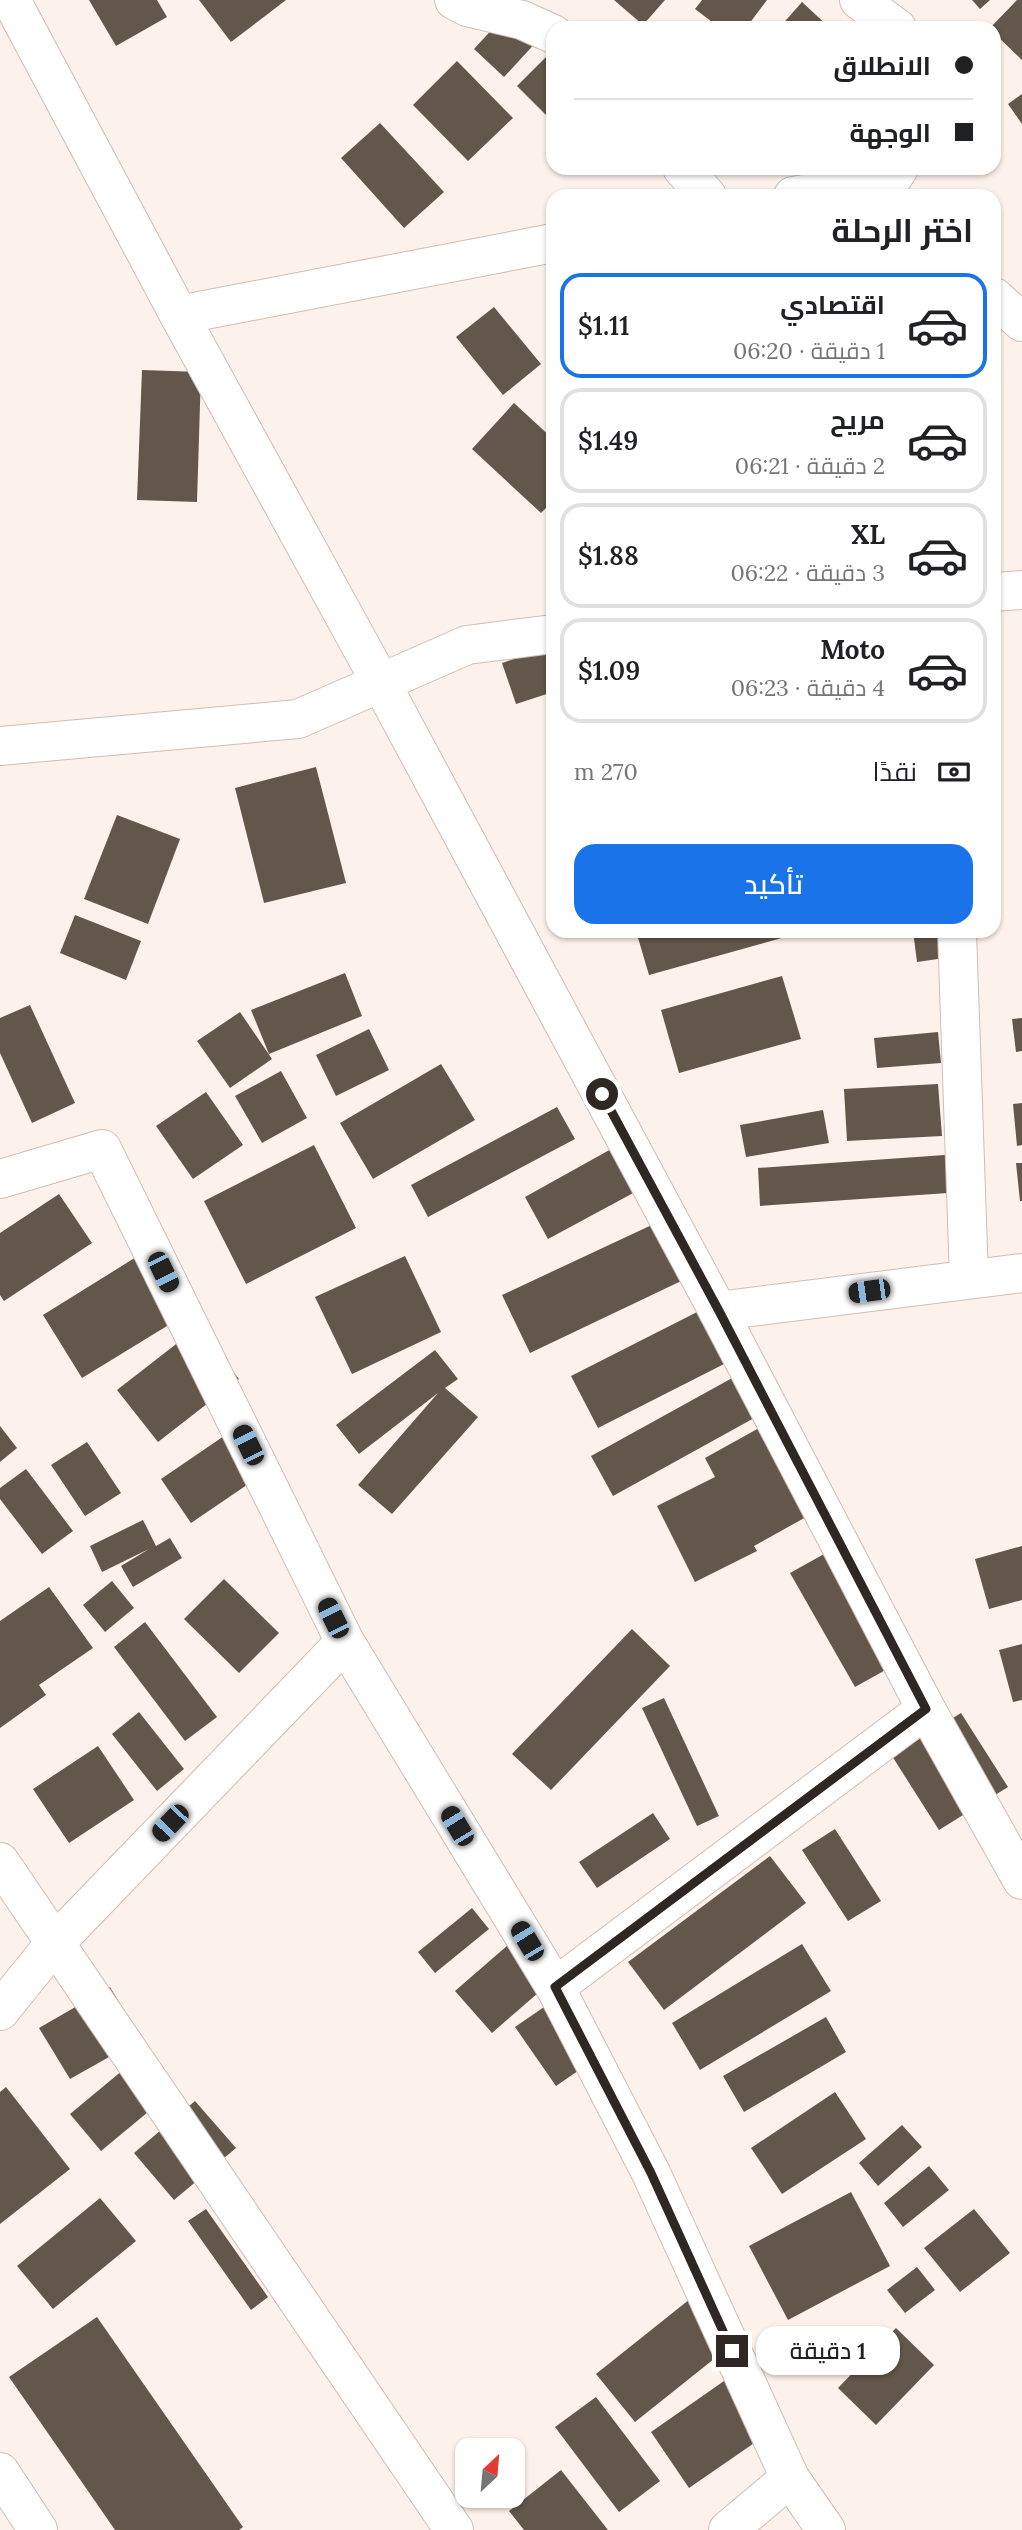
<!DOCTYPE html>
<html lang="ar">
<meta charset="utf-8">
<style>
body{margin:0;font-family:Lora,Cairo,serif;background:#f6f6f6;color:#202124;direction:rtl;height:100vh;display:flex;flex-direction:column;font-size:26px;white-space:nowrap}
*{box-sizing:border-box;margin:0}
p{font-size:23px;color:#757577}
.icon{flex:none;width:38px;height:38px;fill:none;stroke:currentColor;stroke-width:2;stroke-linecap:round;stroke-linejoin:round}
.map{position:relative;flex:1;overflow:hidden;direction:ltr}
.drawer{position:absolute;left:546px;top:189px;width:455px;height:749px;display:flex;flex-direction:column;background:#fff;border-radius:21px;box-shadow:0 2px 5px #0004;direction:rtl}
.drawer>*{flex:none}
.guide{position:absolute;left:546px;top:21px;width:455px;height:154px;border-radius:21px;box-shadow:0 2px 5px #0004;direction:rtl;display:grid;align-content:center;height:154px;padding:0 28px;background:#fff}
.needle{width:46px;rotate:26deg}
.fabs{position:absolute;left:455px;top:2438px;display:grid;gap:14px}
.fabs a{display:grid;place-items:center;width:70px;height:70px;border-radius:14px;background:#fff;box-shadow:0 2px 5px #0004;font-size:35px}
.end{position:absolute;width:32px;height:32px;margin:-16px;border:9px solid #2e2723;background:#fff;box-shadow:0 0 0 4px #fff}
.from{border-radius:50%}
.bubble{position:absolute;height:49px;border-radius:21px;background:#fff;box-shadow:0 2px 5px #0004;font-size:23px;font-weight:600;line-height:49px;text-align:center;direction:rtl}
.car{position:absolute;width:21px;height:42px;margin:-21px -10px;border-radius:9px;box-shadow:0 0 5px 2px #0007;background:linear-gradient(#222 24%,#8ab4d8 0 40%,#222 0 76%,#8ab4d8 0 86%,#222 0)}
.guide b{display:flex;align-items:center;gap:24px;height:66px;font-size:26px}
.guide b+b{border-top:2px solid #e0e0e0}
.guide i{width:18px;height:18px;background:#202124}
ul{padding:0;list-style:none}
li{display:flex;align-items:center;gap:21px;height:105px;margin:0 14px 10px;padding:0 14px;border:4px solid #e0e0e0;border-radius:21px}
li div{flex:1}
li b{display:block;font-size:26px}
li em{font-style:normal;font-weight:600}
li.on{border-color:#1a73e8}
li>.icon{width:63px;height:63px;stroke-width:1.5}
h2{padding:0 28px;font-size:32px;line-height:84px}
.pay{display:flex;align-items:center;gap:18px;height:77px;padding:0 28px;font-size:26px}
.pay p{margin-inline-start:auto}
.action{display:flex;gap:14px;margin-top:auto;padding:14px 28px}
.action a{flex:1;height:80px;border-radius:21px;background:#1a73e8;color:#fff;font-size:28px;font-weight:600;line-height:80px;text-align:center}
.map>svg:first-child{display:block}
.building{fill:#63564a}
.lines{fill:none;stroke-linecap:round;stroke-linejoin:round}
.minor-casing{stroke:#cfbdb3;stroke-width:40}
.minor{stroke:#fff;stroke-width:38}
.route{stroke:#2e2723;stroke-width:9}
</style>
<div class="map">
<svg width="1022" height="2530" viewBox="0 0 1022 2530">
<rect width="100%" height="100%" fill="#fdf2eb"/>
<g class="building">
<path d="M89 0H157L167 17 116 46Z"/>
<path d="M199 0H286L231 42Z"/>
<path d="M614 0H665L643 25Z"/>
<path d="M702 0H767L746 28H720L695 9Z"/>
<path d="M972 0H990L980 9Z"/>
<path d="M1017 0H1022V60L994 33V28H990Z"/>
<path d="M802 2 830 28H779Z"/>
<path d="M509 11 539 39 504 77 474 49Z"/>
<path d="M551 52 553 114 549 118 517 86Z"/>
<path d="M457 61 513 118 468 161 413 105Z"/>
<path d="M1022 94V124L1008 104Z"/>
<path d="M380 123 444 192 404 228 341 158Z"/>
<path d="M494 307 541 364 503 395 456 337Z"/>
<path d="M142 370 201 372 197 502 137 500Z"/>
<path d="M514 403 553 439V501L541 513 472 449Z"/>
<path d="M553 645V692L516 704 502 663Z"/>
<path d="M316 767 346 883 264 903 235 788Z"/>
<path d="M117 815 180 839 148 924 84 899Z"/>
<path d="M75 915 141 941 126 980 60 953Z"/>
<path d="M636 931H803V932L649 975Z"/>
<path d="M913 931H969L972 954 917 962Z"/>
<path d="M345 973 362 1016 269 1054 251 1010Z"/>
<path d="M782 976 801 1039 679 1073 661 1010Z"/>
<path d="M30 1005 75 1103 32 1123 0 1053V1018Z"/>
<path d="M240 1012 272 1059 230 1088 197 1041Z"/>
<path d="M1022 1018V1051L1016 1052 1012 1019Z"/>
<path d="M369 1029 389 1070 336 1096 316 1055Z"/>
<path d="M938 1032 941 1063 877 1068 874 1038Z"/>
<path d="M441 1064 475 1120 373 1179 340 1123Z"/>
<path d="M281 1071 307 1118 262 1143 235 1096Z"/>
<path d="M938 1084 942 1136 847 1141 844 1089Z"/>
<path d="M206 1092 243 1145 193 1179 156 1126Z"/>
<path d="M1022 1103V1145L1017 1146 1013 1104Z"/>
<path d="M557 1107 575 1139 428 1217 411 1185Z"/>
<path d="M823 1110 829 1143 746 1157 740 1125Z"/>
<path d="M314 1145 356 1228 246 1284 204 1201Z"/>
<path d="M613 1148 637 1191 548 1239 525 1197Z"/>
<path d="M945 1155 948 1193 760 1206 758 1168Z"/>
<path d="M1016 1163H1022V1201H1020Z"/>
<path d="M59 1194 92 1243 4 1301 0 1295V1233Z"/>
<path d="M671 1216 698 1273 530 1353 502 1295Z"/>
<path d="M141 1254 180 1318 82 1378 43 1315Z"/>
<path d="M405 1256 441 1332 352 1374 315 1297Z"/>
<path d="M703 1309 730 1361 598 1428 571 1376Z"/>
<path d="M198 1327 239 1379 158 1442 117 1390Z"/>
<path d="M435 1350 458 1379 445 1388 478 1417 392 1514 358 1485 438 1393 359 1454 336 1425Z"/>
<path d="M734 1377 756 1417 613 1496 591 1456Z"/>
<path d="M775 1419 824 1507 754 1546 757 1551 695 1582 657 1506 715 1477 705 1458Z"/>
<path d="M246 1421 276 1465 191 1523 161 1479Z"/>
<path d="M0 1426 17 1448 0 1462Z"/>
<path d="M87 1442 121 1493 85 1516 51 1465Z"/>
<path d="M26 1469 73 1531 42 1554 0 1499V1488Z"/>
<path d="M143 1520 156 1546 170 1538 182 1558 133 1587 121 1566 149 1549 102 1572 90 1546Z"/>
<path d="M842 1544 907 1658 855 1687 790 1573Z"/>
<path d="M1022 1546V1600L989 1609 975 1559Z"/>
<path d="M224 1579 279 1633 239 1673 184 1619Z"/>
<path d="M112 1581 134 1608 105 1632 83 1605Z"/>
<path d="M49 1587 93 1648 39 1685 46 1695 0 1728V1621Z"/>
<path d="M145 1622 217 1717 185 1741 114 1647Z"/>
<path d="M632 1629 670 1666 551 1790 512 1754Z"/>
<path d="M1022 1644V1700L1013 1702 999 1650Z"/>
<path d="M664 1698 719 1816 697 1826 642 1708Z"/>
<path d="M139 1712 184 1769 157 1791 112 1734Z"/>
<path d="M961 1713 1008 1787 939 1830 892 1756Z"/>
<path d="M98 1746 134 1800 69 1843 33 1789Z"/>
<path d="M653 1813 670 1839 597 1888 579 1862Z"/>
<path d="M835 1829 881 1901 848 1921 802 1850Z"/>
<path d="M770 1856 806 1903 664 2010 628 1962Z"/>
<path d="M472 1908 489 1929 435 1973 418 1952Z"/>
<path d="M516 1938 553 1980 492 2033 455 1991Z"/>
<path d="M802 1944 831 1991 700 2070 672 2023Z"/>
<path d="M110 1987 141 2039 70 2079 39 2028Z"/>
<path d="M563 1994 604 2053 556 2086 515 2027Z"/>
<path d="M826 2017 846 2052 744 2112 723 2076Z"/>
<path d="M123 2070 154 2107 101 2151 70 2114Z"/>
<path d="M6 2087 70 2169 0 2224V2092Z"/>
<path d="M835 2092 866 2139 782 2194 751 2148Z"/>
<path d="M195 2101 236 2148 174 2200 134 2153Z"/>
<path d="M902 2125 922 2147 878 2186 859 2163Z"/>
<path d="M929 2166 949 2190 903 2227 884 2203Z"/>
<path d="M851 2192 890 2266 788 2320 749 2246Z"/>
<path d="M100 2198 136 2241 53 2309 17 2266Z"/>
<path d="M206 2209 268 2297 251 2310 188 2221Z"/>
<path d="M974 2209 1010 2253 960 2292 924 2248Z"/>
<path d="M917 2267 935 2290 905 2313 887 2290Z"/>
<path d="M695 2295 734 2343 635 2422 596 2374Z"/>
<path d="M97 2317 243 2527 239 2530H115L9 2377Z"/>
<path d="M896 2328 934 2365 876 2425 838 2388Z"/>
<path d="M734 2374 773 2430 689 2488 651 2432Z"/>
<path d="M596 2397 660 2481 619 2512 555 2427Z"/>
<path d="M561 2470 608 2530H524L509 2511Z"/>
</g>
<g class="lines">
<g class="minor-casing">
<g id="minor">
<path d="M11 0 179 315 381 683 718 1311 926 1709 1022 1880"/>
<path d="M454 0 467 7 522 20 553 34"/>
<path d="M859 0 897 28"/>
<path d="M682 168 707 196"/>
<path d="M793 196C821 191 847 184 875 196"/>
<path d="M881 196 899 168"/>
<path d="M994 297 1022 322"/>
<path d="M179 315 553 243"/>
<path d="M994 592 1022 590"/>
<path d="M0 746 298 719 467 645 553 634"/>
<path d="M957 931 969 1278"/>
<path d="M0 1179 102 1149 345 1642 555 1987 651 2173 790 2478 826 2530"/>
<path d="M718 1311 1022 1273"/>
<path d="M0 1862 454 2530"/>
<path d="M555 1987 926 1709"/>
<path d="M0 2011 54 1944 345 1642"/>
<path d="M0 2472 38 2530"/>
<path d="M728 2530 790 2478"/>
</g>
</g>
<use href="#minor" class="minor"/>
</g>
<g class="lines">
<path class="route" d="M602 1094 719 1311 926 1709 555 1987 651 2173 732 2351"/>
</g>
</svg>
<div class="fabs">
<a><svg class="needle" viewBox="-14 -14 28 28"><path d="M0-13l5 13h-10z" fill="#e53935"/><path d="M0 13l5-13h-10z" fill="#757577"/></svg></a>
</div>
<i class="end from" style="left:602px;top:1094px"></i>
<i class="end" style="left:732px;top:2351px"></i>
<div class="bubble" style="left:756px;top:2326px;width:144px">1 دقيقة</div>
<i class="car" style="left:163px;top:1272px;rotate:154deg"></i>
<i class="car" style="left:869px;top:1291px;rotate:262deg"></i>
<i class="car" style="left:248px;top:1445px;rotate:334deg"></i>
<i class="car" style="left:333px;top:1618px;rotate:334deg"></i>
<i class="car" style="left:170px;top:1823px;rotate:224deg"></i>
<i class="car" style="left:457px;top:1826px;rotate:329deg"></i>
<i class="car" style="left:527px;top:1941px;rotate:329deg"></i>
<div class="guide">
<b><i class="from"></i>الانطلاق</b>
<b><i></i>الوجهة</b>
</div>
<section class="drawer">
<h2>اختر الرحلة</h2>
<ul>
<li class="on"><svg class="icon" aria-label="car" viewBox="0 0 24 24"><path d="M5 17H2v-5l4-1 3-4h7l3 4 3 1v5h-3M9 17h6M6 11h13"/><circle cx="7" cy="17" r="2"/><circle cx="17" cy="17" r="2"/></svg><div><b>اقتصادي</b><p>1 دقيقة · 06:20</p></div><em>$1.11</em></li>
<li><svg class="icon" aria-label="car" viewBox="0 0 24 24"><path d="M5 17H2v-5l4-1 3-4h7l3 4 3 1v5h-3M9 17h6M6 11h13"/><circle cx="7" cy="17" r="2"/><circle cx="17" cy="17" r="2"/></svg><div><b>مريح</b><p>2 دقيقة · 06:21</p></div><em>$1.49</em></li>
<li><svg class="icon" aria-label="car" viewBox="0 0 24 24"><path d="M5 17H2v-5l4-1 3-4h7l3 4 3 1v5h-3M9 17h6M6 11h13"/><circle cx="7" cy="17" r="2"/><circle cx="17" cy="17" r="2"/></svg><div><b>XL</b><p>3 دقيقة · 06:22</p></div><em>$1.88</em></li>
<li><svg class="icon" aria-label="car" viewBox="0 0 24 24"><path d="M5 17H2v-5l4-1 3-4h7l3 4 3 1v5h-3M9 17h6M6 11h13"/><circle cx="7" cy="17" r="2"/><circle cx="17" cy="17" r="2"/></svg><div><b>Moto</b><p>4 دقيقة · 06:23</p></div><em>$1.09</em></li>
</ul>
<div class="pay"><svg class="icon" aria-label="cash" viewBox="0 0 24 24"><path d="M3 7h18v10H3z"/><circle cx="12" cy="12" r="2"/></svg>نقدًا<p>270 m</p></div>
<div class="action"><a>تأكيد</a></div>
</section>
</div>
